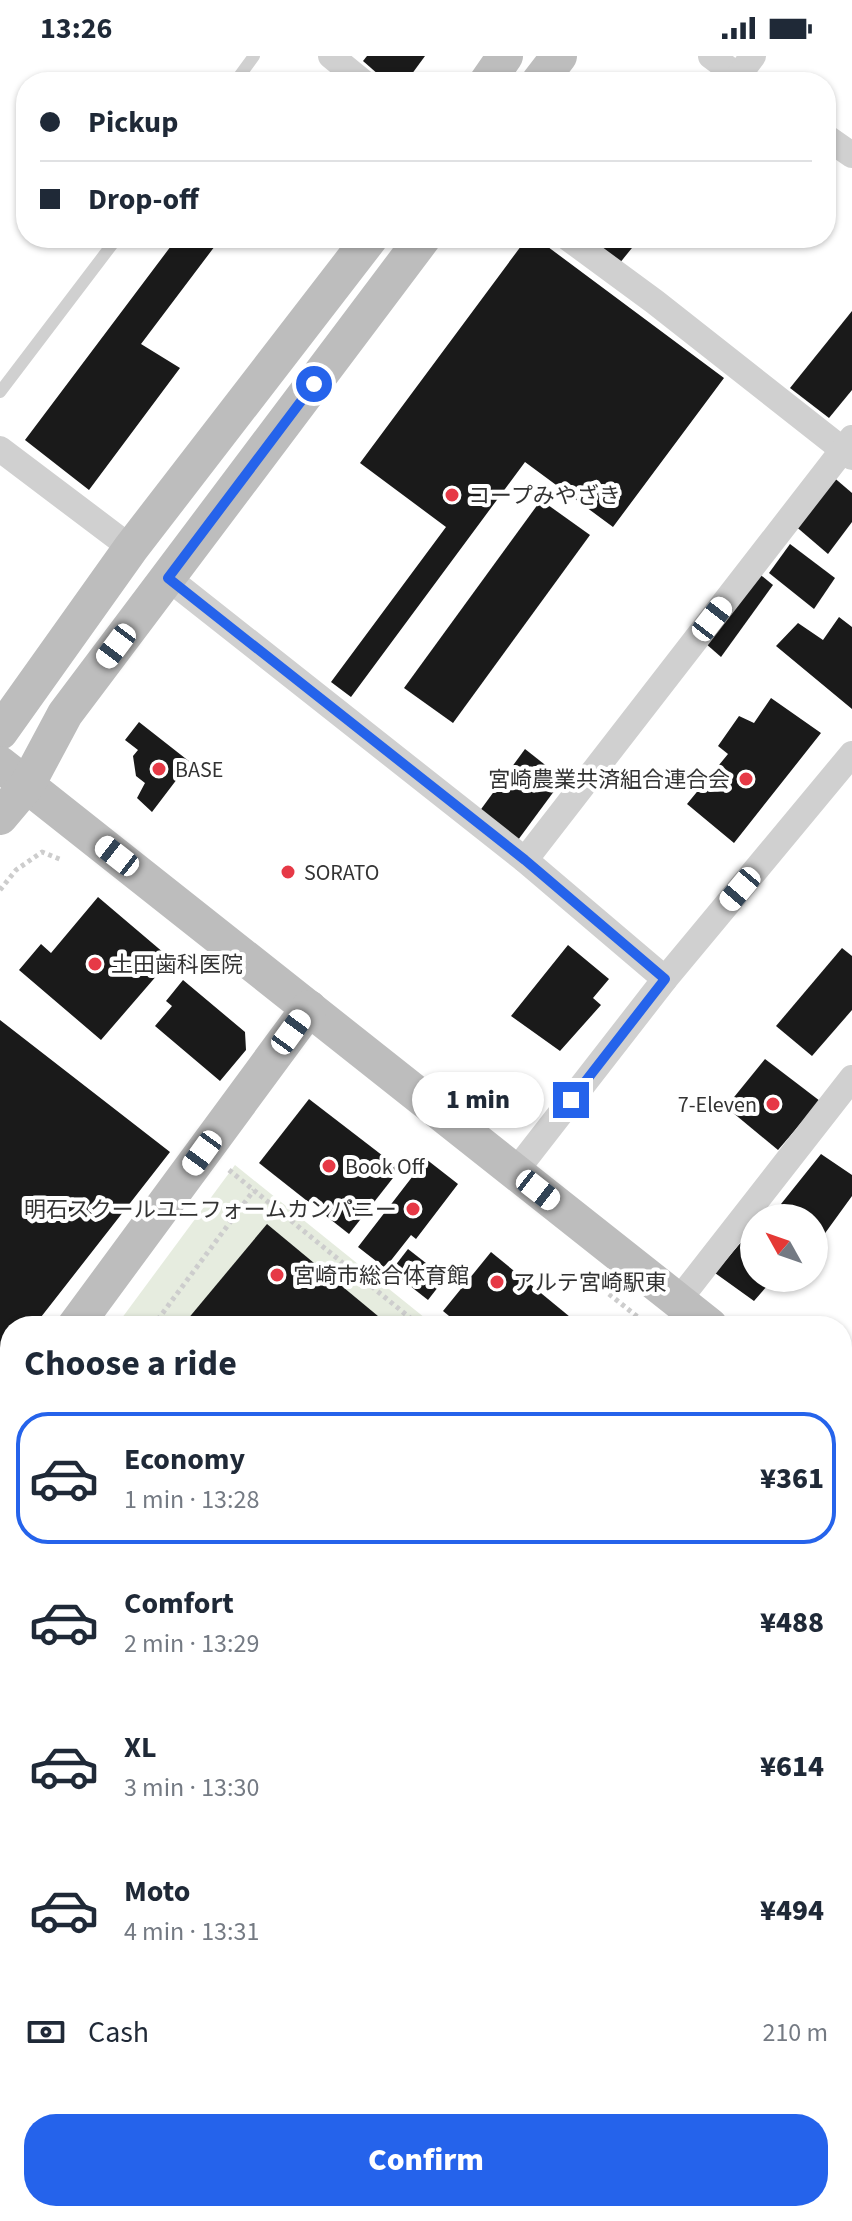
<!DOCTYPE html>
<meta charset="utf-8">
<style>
body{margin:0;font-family:"Source Sans 3","Noto Sans JP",sans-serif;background:#f2f2f3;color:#1f2937;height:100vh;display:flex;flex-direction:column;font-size:30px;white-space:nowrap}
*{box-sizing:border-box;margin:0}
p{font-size:26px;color:#747a83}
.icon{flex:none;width:44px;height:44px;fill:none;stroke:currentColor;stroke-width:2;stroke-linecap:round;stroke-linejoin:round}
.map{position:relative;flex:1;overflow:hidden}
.sheet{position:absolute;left:0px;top:1260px;width:852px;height:906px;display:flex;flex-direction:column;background:#fff;border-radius:32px 32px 0 0;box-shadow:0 2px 6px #0004}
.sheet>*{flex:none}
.top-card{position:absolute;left:16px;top:16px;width:820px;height:176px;border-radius:32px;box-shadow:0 2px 6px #0004;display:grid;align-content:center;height:176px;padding:0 24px;background:#fff}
.needle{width:52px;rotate:310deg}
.tools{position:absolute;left:740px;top:1148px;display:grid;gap:16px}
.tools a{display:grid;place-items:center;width:88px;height:88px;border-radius:50%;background:#fff;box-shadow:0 2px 6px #0004;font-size:40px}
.end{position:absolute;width:36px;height:36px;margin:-18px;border:10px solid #2563eb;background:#fff;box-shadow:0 0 0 4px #fff}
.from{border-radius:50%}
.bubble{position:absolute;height:56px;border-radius:28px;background:#fff;box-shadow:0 2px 6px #0004;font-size:26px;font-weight:800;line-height:56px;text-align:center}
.car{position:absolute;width:24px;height:48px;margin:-24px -12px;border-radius:10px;box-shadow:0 0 6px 2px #0007;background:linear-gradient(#fff 24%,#345 0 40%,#fff 0 76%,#345 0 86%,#fff 0)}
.top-card b{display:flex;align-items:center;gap:28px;height:76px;font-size:30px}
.top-card b+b{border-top:2px solid #e0e1e3}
.top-card i{width:20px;height:20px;background:#1f2937}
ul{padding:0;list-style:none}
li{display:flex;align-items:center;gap:24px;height:132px;margin:0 16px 12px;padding:0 8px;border:4px solid transparent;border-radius:32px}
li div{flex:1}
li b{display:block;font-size:30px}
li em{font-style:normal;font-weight:800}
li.selected{border-color:#2563eb}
li>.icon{width:72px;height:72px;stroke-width:1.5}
h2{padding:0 24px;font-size:36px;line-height:96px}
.pay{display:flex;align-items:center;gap:20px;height:88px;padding:0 24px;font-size:30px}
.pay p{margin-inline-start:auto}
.primary-button{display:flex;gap:16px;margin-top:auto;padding:16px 24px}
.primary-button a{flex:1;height:92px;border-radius:32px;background:#2563eb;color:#fff;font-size:32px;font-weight:800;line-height:92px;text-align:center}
.status{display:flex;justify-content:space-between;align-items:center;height:56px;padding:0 40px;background:#fff;direction:ltr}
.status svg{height:22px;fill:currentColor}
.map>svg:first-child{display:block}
.green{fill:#e6ecdf}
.water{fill:#cfe2ee}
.building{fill:#1a1a1a}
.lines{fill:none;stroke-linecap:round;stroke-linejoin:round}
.path{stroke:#cdcdcd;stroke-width:5;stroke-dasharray:4 4;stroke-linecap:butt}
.lane{stroke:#d0d0d0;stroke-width:12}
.street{stroke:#d0d0d0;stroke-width:26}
.secondary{stroke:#bdbdbd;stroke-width:36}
.route{stroke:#2563eb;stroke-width:10}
.poi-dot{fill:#e63946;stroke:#fff;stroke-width:3}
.labels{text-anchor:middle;stroke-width:8;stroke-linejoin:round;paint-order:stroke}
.poi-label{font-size:22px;fill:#333;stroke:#fff;text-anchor:start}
</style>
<div class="status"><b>13:26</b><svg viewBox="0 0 49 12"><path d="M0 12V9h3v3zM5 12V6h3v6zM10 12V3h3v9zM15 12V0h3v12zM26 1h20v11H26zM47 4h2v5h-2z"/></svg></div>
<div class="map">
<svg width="852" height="2165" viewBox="0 0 852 2165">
<rect width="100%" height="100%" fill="#fff"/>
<g class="green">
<path d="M235 1109 435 1270H116Z"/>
<path d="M10 1414V1528L0 1519V1428Z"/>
<path d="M842 1439 852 1447V2165H0V1874L10 1882V2156H842Z"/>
</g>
<path class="water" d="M74 2156H203L197 2165H73Z"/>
<g class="building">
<path d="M367 0H425L406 26H387L363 5Z"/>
<path d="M177 182H221L141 288 180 312 89 434 25 384Z"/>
<path d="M527 182H536L724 322 613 471 525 406 351 641 331 626 446 471 360 407Z"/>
<path d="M581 182H640L619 208Z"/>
<path d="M852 255V334L829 362 790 332Z"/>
<path d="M831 419 852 437V466L828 498 793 468Z"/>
<path d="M541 444 590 479 453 667 404 632Z"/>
<path d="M790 488 835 522 814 553 769 517Z"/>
<path d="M757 516 773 529 721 601 705 587Z"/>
<path d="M839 561 852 571V653L776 590 798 567 823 584Z"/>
<path d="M771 642 821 677 734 787 687 748 728 698 718 690 739 660 754 667Z"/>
<path d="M139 666 190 706 152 756 137 742 145 727 136 720 133 700 138 694 125 684Z"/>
<path d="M525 693 563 723 518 784 479 756Z"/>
<path d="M98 841 171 903 101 984 19 914 41 888 51 897Z"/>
<path d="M568 889 609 923 593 942 601 949 560 995 511 960Z"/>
<path d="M842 892 852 900V954L812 1000 776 970Z"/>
<path d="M183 924 245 976 246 994 220 1025 155 970 172 950 166 945Z"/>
<path d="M0 964 170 1096 34 1270H10V1300L0 1313Z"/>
<path d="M765 1003 820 1045 778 1094 726 1051Z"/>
<path d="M309 1043 400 1113 349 1178 259 1107Z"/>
<path d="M821 1098 852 1119V1140L823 1180 814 1173V1162H799L781 1148Z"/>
<path d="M426 1103 458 1128 416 1183 411 1179 385 1212 358 1191Z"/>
<path d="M267 1168 390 1270H182Z"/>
<path d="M754 1171V1222H774L754 1245 715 1217Z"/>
<path d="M408 1193 445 1222 428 1244 391 1215Z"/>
<path d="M491 1196 581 1270H461L443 1255Z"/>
<path d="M10 1544V1803L0 1795V1554Z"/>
<path d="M0 1892 10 1900V2028L4 2035 10 2040V2058L0 2070Z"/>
</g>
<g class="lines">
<g class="path">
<path d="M0 834 16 814 42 796 62 804"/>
<path d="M229 1114 420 1270"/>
<path d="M609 1238 649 1270"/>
<path d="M153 1270 254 1134"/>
<path d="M842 1426 852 1434"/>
<path d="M842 1698 852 1686"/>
<path d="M842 1728 852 1736"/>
<path d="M842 1750 852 1738"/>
<path d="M842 1796 852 1804"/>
<path d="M842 1848 852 1856"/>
<path d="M842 1868 852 1855"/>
<path d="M842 1897 852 1905"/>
<path d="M842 1981 852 1972"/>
<path d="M842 2031 852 2039"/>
<path d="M688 2156 699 2165"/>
<path d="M21 2165 33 2156"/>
<path d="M229 2165 236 2156"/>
<path d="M298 2165 305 2156"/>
</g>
<g class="lane">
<path d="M235 26 254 0"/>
<path d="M0 336 117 182"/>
<path d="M842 1403 852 1390"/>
<path d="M4 1406 10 1411"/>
<path d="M0 1484 10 1493"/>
<path d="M842 1501 852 1510"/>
<path d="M842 1606 852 1615"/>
</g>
<g class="street">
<path d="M331 0 363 26"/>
<path d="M711 0 746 26"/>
<path d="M738 20 753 0"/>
<path d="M826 81 852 99"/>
<path d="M568 182 655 246 852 401"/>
<path d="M0 393 131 492"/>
<path d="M168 522 525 804 665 923"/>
<path d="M525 804 852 382"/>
<path d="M515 1116 665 923 852 698"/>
<path d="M678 1245 852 1022"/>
</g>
<g class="secondary">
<path d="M487 26 505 0"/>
<path d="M539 26 559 0"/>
<path d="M0 676 131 492 370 182"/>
<path d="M0 708 710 1270"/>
<path d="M0 761 27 729 65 658 423 182"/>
<path d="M75 1270 309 952"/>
<path d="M0 1372 10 1358"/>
<path d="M842 1375 852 1383"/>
</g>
</g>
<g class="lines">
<path class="route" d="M314 328 168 522 525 804 665 923 571 1044"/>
</g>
<g class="poi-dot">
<circle cx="452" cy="439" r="8"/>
<circle cx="159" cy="713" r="8"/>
<circle cx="746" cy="723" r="8"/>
<circle cx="288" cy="816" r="8"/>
<circle cx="95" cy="908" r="8"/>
<circle cx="773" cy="1048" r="8"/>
<circle cx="329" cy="1110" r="8"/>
<circle cx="413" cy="1153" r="8"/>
<circle cx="277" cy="1219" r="8"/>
<circle cx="497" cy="1226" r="8"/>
</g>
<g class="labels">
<g class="poi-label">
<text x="468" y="447">コープみやざき</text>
<text x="175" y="721">BASE</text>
<text x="730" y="731" text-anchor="end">宮崎農業共済組合連合会</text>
<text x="304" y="824">SORATO</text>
<text x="111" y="916">土田歯科医院</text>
<text x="757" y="1056" text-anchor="end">7-Eleven</text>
<text x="345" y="1118">Book Off</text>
<text x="397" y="1161" text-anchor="end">明石スクールユニフォームカンパニー</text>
<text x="293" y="1227">宮崎市総合体育館</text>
<text x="513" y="1234">アルテ宮崎駅東</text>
</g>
</g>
</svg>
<div class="tools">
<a><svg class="needle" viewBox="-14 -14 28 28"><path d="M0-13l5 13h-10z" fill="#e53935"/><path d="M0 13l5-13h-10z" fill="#747a83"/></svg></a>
</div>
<i class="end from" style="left:314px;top:328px"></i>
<i class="end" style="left:571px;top:1044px"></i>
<div class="bubble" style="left:412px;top:1016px;width:132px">1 min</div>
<i class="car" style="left:712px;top:563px;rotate:38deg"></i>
<i class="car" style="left:116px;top:590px;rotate:217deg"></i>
<i class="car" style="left:117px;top:800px;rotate:308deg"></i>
<i class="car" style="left:740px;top:833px;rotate:220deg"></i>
<i class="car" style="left:291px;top:976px;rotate:36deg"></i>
<i class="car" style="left:202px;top:1097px;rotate:216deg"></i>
<i class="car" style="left:538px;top:1134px;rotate:128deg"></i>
<div class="top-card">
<b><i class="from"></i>Pickup</b>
<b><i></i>Drop-off</b>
</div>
<section class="sheet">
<h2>Choose a ride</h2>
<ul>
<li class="selected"><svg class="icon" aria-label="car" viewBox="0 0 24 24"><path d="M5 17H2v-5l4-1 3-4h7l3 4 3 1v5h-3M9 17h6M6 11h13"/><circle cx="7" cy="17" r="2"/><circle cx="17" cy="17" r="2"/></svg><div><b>Economy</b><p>1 min · 13:28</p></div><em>¥361</em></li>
<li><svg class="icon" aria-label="car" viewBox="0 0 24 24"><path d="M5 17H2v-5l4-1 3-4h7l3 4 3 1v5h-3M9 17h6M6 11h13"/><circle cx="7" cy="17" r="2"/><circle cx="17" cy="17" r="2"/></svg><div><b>Comfort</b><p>2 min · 13:29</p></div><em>¥488</em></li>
<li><svg class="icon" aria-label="car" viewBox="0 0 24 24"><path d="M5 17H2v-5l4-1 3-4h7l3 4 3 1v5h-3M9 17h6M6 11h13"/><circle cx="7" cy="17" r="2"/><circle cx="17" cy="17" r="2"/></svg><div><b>XL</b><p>3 min · 13:30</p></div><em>¥614</em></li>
<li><svg class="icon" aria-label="car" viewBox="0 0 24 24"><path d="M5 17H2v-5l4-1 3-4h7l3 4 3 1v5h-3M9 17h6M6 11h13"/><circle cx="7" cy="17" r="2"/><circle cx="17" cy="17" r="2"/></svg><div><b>Moto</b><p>4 min · 13:31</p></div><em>¥494</em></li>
</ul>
<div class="pay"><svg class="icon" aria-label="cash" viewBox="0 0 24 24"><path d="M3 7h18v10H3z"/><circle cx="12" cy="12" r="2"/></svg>Cash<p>210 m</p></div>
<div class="primary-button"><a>Confirm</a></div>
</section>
</div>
